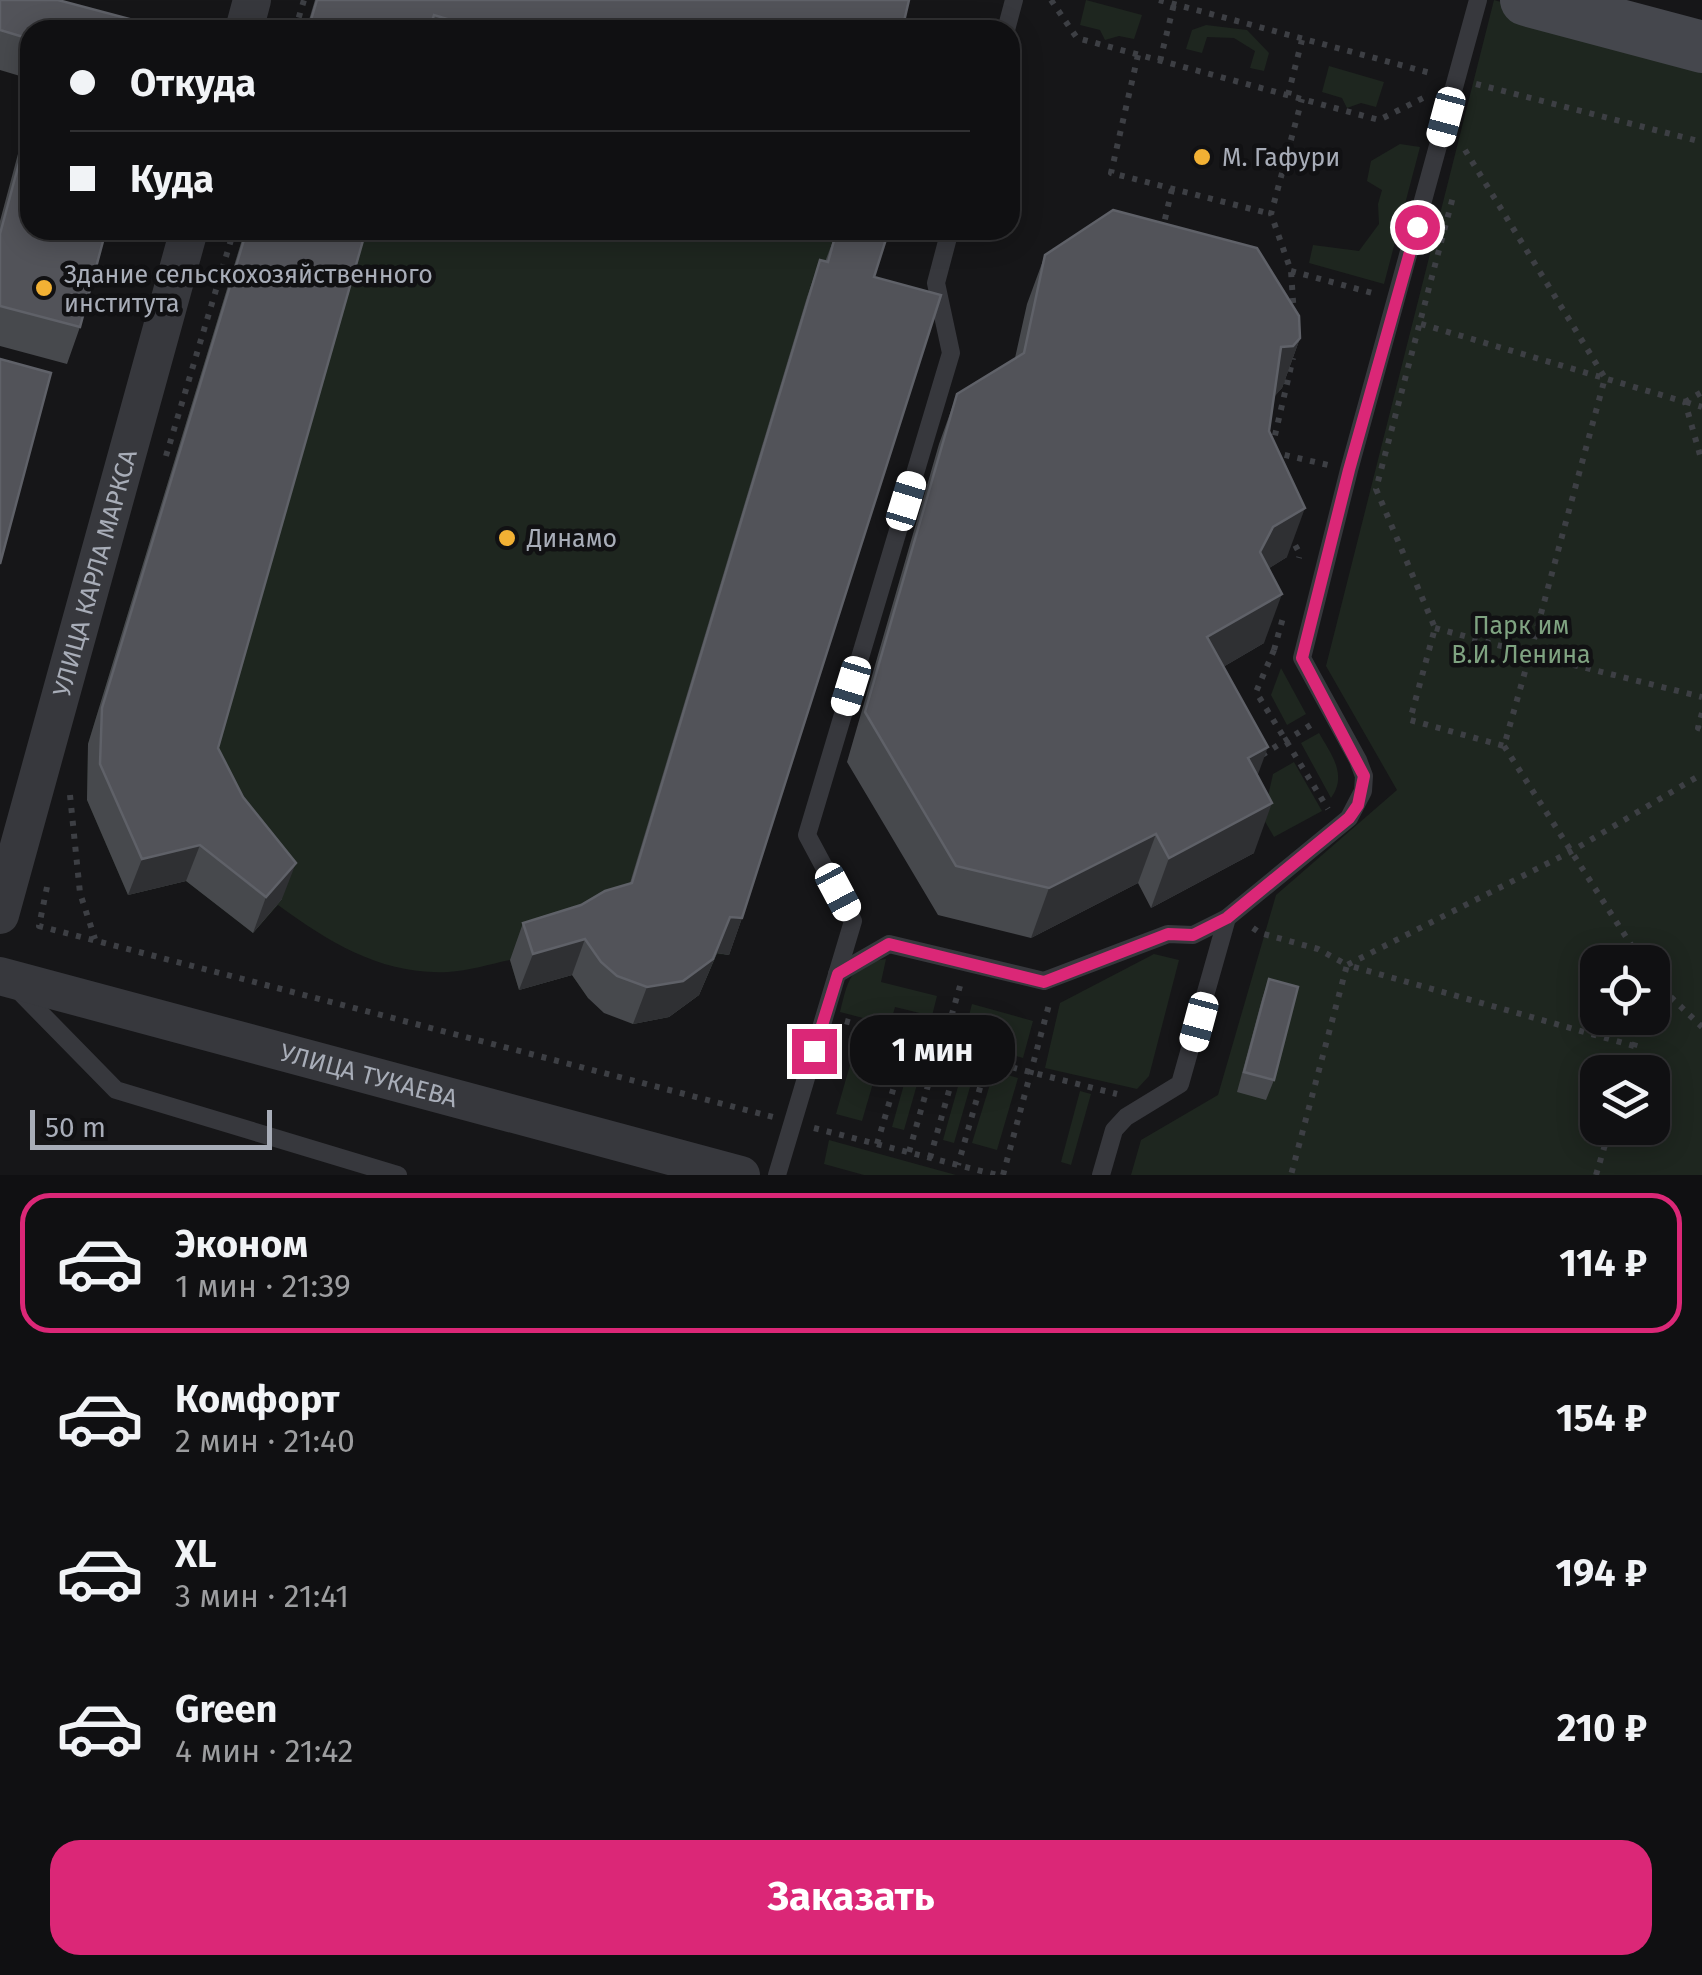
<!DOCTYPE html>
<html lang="ru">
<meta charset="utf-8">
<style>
body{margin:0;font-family:"Fira Sans",sans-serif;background:#1e1e20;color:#f1f3f6;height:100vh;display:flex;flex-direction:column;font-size:38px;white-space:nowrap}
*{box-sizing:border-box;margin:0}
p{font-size:32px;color:#9c9d9f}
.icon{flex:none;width:55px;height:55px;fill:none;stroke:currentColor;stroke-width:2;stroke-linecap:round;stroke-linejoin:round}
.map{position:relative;height:1175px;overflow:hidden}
.panel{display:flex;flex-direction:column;background:#101012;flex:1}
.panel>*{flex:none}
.guide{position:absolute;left:20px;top:20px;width:1000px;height:220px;border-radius:30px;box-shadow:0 5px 25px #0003,0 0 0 2px #303032;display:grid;align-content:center;height:220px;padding:0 50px;background:#101012}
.buttons{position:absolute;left:1580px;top:945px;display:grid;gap:20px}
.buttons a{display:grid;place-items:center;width:90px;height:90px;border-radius:20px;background:#101012;box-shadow:0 5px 25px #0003,0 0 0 2px #303032;font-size:50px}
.scale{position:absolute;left:30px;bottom:25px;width:242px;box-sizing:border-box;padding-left:10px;border:5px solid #a8adb8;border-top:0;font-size:28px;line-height:35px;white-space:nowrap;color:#a8adb8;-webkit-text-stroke:8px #111113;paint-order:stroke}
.end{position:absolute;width:45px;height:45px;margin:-22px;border:12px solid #db2777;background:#fff;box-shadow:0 0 0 5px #fff}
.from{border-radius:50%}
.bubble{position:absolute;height:70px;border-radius:30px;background:#101012;box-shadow:0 5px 25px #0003,0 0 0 2px #303032;font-size:32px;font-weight:700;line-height:70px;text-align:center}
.car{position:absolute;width:30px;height:60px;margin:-30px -15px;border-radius:12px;box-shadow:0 0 8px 2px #0007;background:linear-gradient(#fff 24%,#345 0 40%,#fff 0 76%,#345 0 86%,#fff 0)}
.guide b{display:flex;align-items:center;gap:35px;height:95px;font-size:38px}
.guide b+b{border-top:2px solid #303032}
.guide i{width:25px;height:25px;background:#f1f3f6}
ul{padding:18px 0 0;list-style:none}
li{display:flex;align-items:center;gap:30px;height:140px;margin:0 20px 15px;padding:0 30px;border:5px solid transparent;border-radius:30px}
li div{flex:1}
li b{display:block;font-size:38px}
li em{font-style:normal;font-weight:700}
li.selected{border-color:#db2777}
li>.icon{width:90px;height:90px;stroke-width:1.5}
.action{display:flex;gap:20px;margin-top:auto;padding:20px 50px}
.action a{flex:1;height:115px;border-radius:30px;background:#db2777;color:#fff;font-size:40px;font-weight:700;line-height:115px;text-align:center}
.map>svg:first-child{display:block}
.green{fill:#1e261f;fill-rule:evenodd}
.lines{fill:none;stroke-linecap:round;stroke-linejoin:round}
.path{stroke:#3d3f44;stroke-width:6;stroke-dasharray:5 8;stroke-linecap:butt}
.service{stroke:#37383d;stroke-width:18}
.minor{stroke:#37383d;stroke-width:38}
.secondary{stroke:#45474d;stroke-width:52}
.wall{fill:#47494d}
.shaded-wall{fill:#2f3033}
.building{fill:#525359;stroke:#5f6168;stroke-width:2.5}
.route{stroke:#db2777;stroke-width:12}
.poi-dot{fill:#f2b134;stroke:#111113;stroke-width:4}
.labels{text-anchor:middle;stroke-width:9;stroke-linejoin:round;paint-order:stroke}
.poi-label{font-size:25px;fill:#a8adb8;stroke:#111113;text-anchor:start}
.street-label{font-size:25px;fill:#a8adb8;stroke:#111113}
.park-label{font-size:25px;fill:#7fa381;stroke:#111113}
</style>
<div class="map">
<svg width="1702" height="1175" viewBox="0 0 1702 1175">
<rect width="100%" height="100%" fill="#161618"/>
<g class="green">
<path d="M1086 0 1142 15 1134 39 1119 36 1105 40 1100 30 1080 25Z"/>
<path d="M1494 0 1702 58V1175H1131L1141 1140 1218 1095 1276 895 1397 790 1326 666ZM1598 962H1652V1018H1598ZM1598 1072H1652V1128H1598Z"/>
<path d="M1206 25 1247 30 1269 53 1264 71 1250 68 1255 51 1234 38 1207 37 1202 53 1186 49 1192 30Z"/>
<path d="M1329 66 1384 82 1376 107 1361 103 1347 108 1342 98 1322 92Z"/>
<path d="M1400 144 1420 147 1384 284 1309 263 1313 245 1359 251 1379 224 1378 204 1382 190 1367 181 1371 161Z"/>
<path d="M245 230H836L827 259 729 955 717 954 699 995 669 1017 633 1024 588 998 572 975 519 990 510 960C490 964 468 971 448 972 382 975 330 943 278 905L253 933 186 881 128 895 87 800 88 744Z"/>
<path d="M1281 668 1306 714 1287 725 1271 695Z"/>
<path d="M1319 733C1331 754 1348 775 1331 798L1301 743Z"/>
<path d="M1294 762 1322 811 1274 837 1263 818 1273 774Z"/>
<path d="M1154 954 1179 960 1149 1076 1137 1089 1045 1068 1060 1003Z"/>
<path d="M886 959 881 982 937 996 932 1016 895 1007 890 1025 840 1012C848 981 849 964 886 959Z"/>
<path d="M972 1004 1033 1021 1023 1058 998 1051 1003 1032 967 1023Z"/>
<path d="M858 1037 884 1045 862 1121 836 1114Z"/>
<path d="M908 1070 920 1074 904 1130 892 1127Z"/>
<path d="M994 1071 1018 1078 997 1150 972 1143Z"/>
<path d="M959 1083 970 1087 954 1143 943 1140Z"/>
<path d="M1080 1091 1091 1094 1071 1165 1061 1162Z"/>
<path d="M829 1140 956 1175H864L824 1164Z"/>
</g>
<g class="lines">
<g class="path">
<path d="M1051 0 1077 38 1379 120 1429 95"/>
<path d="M1159 0 1434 74"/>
<path d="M295 30 304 0"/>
<path d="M1138 55 1111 173 1271 214"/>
<path d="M1160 61 1174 4"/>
<path d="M1476 84 1702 142"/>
<path d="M1288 95 1302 40"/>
<path d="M1465 150 1605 378 1530 654 1702 697"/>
<path d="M1162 232 1172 189"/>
<path d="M1291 271 1376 294"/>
<path d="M1294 316 1291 271 1271 214 1302 99"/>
<path d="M1421 324 1685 402 1702 462"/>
<path d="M1685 402 1702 392"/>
<path d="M1686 402 1702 407"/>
<path d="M1272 448 1293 358"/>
<path d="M1272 452 1328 465"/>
<path d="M166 456 234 230"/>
<path d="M1289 534 1300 554 1299 558"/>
<path d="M1435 628 1530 654 1504 746 1410 720 1435 628 1376 489 1454 193"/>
<path d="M1274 650 1284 614"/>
<path d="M1274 650 1256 692 1328 809"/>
<path d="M1702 713 1698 728 1702 729"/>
<path d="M1504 746 1642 962"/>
<path d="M1262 755 1314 723"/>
<path d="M70 795 80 893 95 939"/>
<path d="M47 887 39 926 773 1117"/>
<path d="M1253 928 1260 933 1318 949 1347 965 1291 1175"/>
<path d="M1652 979 1702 1027"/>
<path d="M845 1021 908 1038"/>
<path d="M948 1028 960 986"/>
<path d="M1634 1046 1347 965 1570 852 1702 774"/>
<path d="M902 1060 982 1080"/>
<path d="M987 1061 1117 1094"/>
<path d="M1626 1072 1643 1018"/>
<path d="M814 1128 997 1175"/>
<path d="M877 1144 914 1019 993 1042 958 1165"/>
<path d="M909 1152 933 1068"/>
<path d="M930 1158 954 1073"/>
<path d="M1003 1175 1050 1001"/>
<path d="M1596 1175 1610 1128"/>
</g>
<g class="service">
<path d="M1006 30 1014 0"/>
<path d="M837 974 889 944 1044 981 1168 934 1193 935 1227 918"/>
<path d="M17 989 116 1090 398 1175"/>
<path d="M777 1175 853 921 807 835 951 353 936 283 950 230"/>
<path d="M1101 1175 1114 1130 1126 1117 1180 1084 1227 918 1349 818 1363 791 1364 776 1358 760 1302 658 1349 470 1478 0"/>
</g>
<g class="minor">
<path d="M244 30 252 0"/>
<path id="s1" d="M0 915 189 230"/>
<path id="s2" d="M0 976 741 1175"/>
</g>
<path class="secondary" d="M1526 0 1702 47"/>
</g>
<g class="wall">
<path d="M0 0 30 30V79L0 70Z"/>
<path d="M315 0H909L902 30H306Z"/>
<path d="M30 109V230L80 327 67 364 0 346V221Z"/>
<path d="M245 230H366L218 748 282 899 253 933 186 881 128 895 87 800 88 744Z"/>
<path d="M837 230 874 277 742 918 729 955 717 953 699 995 669 1017 633 1024 604 1013 588 998 572 975 519 990 510 960 523 923 581 905 630 883 807 297 820 260 825 262Z"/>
<path d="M1045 255 1300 338 1282 388 1274 396 1269 431 1287 557 1269 568 1264 643 1223 667 1258 776 1254 853 1151 908 1138 883 1031 938 938 915 847 762 939 444 957 394 1015 358 1027 304Z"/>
<path d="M1269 979 1274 1080 1266 1100 1237 1092 1262 999Z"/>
</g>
<g class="shaded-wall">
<path d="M1300 338 1282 388 1275 396 1263 397 1281 347Z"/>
<path d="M1305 508 1287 557 1255 577 1260 552 1273 527Z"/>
<path d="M1282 594 1264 643 1189 687 1207 637Z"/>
<path d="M1268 747 1250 796 1248 758Z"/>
<path d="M1272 803 1254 853 1151 908 1169 858Z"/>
<path d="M1156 834 1138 883 1031 938 1049 888Z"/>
<path d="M200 845 186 881 128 895 142 859Z"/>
<path d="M296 863 282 899 253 933 266 897Z"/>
<path d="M730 917 742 918 729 955 717 953 699 995 669 1017 633 1024 647 987Z"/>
<path d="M585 939 572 975 519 990 533 954Z"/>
</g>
<g class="building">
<path d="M0 0H58L160 27 159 30H30V39L0 30Z"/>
<path d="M317 0H909L902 30H609L603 28 583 30H484L434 15 429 30H308Z"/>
<path d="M30 122V230H106L80 327 0 306V234Z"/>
<path d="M1113 210 1257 248 1299 316 1300 338 1293 346 1281 347 1269 431 1305 508 1273 527 1260 552 1282 594 1207 637 1268 747 1248 758 1272 803 1169 858 1156 834 1049 888 956 866 865 712 957 394 1024 353 1045 255Z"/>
<path d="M247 230H366L218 748 243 797 296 863 266 897 200 845 142 859 100 764 102 708Z"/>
<path d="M837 230H866L887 236 874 277 941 295 742 918 730 917 713 959 683 981 647 987 617 976 601 962 585 939 533 954 523 923 581 905 605 891 632 883 820 260 828 262Z"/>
<path d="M0 359 51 373 0 564Z"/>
<path d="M1269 979 1298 987 1274 1080 1244 1072Z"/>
</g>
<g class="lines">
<path class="route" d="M814 1051 838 974 889 944 1044 982 1168 934 1193 935 1227 918 1349 818 1358 805 1364 776 1302 658 1349 470 1417 227"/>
</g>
<g class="poi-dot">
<circle cx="1202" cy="157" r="10"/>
<circle cx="44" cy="288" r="10"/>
<circle cx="507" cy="538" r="10"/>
</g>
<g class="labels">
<g class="poi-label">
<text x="1222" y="166">М. Гафури</text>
<text x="64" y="283">Здание сельскохозяйственного<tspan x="64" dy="29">института</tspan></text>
<text x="527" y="547">Динамо</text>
</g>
<g class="street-label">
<text dy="9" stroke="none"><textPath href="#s1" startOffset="355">УЛИЦА КАРЛА МАРКСА</textPath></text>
<text dy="9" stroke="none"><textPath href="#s2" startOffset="382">УЛИЦА ТУКАЕВА</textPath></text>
</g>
<g class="park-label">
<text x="1521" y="634">Парк им<tspan x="1521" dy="29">В.И. Ленина</tspan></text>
</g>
</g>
</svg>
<div class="buttons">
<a><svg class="icon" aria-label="locate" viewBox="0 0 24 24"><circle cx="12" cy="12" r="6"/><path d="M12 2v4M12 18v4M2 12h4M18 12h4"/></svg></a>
<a><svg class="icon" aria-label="layers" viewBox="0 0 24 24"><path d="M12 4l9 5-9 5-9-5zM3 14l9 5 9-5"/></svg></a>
</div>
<div class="scale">50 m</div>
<i class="end from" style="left:1417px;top:227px"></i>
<i class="end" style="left:814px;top:1051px"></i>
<div class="bubble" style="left:850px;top:1015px;width:165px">1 мин</div>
<i class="car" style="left:1446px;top:117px;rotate:195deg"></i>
<i class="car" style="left:906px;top:501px;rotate:17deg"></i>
<i class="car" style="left:851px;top:686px;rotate:197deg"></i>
<i class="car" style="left:838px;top:892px;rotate:152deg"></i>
<i class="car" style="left:1199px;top:1022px;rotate:195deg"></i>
<div class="guide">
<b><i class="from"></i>Откуда</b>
<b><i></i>Куда</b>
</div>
</div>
<section class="panel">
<ul>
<li class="selected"><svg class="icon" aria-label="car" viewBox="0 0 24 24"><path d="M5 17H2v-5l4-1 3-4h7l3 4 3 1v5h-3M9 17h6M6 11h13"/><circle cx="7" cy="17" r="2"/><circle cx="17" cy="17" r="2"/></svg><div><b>Эконом</b><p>1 мин · 21:39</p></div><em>114 ₽</em></li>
<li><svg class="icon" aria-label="car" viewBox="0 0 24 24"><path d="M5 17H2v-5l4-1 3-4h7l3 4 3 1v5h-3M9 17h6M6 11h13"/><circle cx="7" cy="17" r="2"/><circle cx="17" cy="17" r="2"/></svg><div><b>Комфорт</b><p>2 мин · 21:40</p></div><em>154 ₽</em></li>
<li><svg class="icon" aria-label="car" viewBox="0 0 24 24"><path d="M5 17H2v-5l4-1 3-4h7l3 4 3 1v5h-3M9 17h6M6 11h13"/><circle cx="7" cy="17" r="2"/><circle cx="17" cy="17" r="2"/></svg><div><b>XL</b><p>3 мин · 21:41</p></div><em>194 ₽</em></li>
<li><svg class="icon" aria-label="car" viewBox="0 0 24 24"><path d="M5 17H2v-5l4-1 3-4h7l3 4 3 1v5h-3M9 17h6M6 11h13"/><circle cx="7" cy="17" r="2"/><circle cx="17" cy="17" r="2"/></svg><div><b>Green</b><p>4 мин · 21:42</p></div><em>210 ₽</em></li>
</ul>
<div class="action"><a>Заказать</a></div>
</section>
